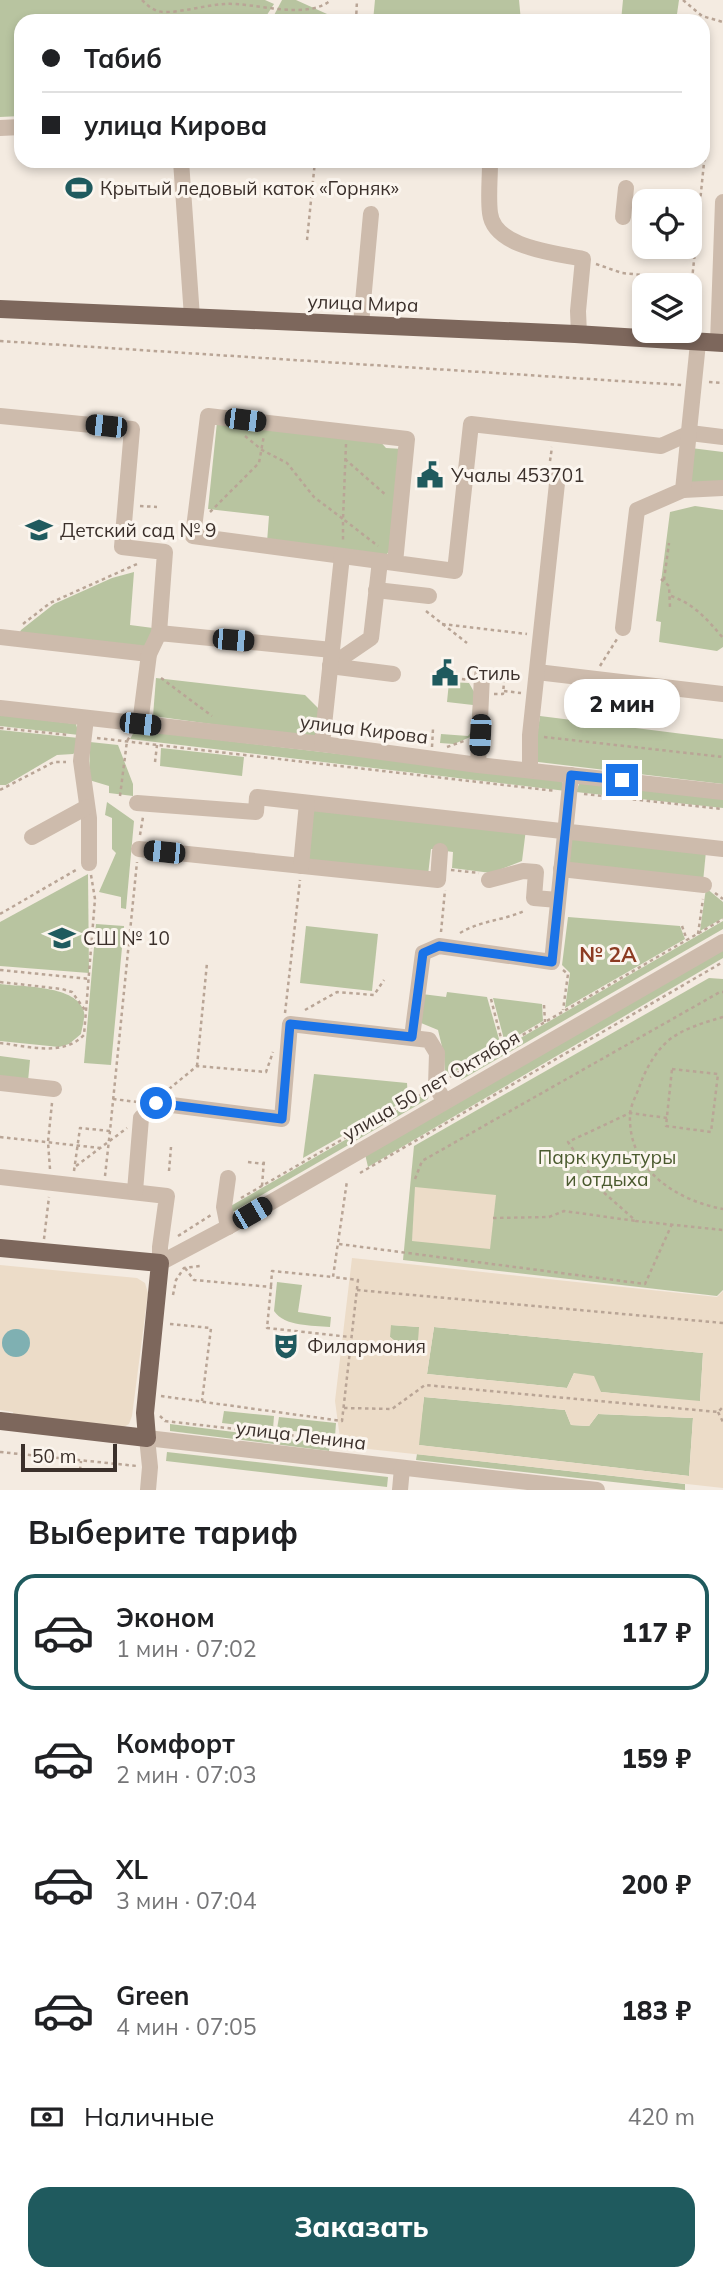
<!DOCTYPE html>
<html lang="ru">
<meta charset="utf-8">
<style>
body{margin:0;font-family:Mulish,sans-serif;background:#f6f6f6;color:#202124;height:100vh;display:flex;flex-direction:column;font-size:26px;white-space:nowrap}
*{box-sizing:border-box;margin:0}
p{font-size:23px;color:#757577}
.icon{flex:none;width:38px;height:38px;fill:none;stroke:currentColor;stroke-width:2;stroke-linecap:round;stroke-linejoin:round}
.map{position:relative;height:1490px;overflow:hidden}
.side{display:flex;flex-direction:column;background:#fff;flex:1}
.side>*{flex:none}
.hud{position:absolute;left:14px;top:14px;width:696px;height:154px;border-radius:21px;box-shadow:0 4px 10px #0003;display:grid;align-content:center;height:154px;padding:0 28px;background:#fff}
.buttons{position:absolute;left:632px;top:189px;display:grid;gap:14px}
.buttons a{display:grid;place-items:center;width:70px;height:70px;border-radius:14px;background:#fff;box-shadow:0 4px 10px #0003;font-size:35px}
.scale{position:absolute;left:21px;bottom:18px;width:96px;box-sizing:border-box;padding-left:7px;border:4px solid #3b302b;border-top:0;font-size:19px;line-height:24px;white-space:nowrap;color:#3b302b;-webkit-text-stroke:5px #fbf5ee;paint-order:stroke}
.end{position:absolute;width:32px;height:32px;margin:-16px;border:9px solid #1a73e8;background:#fff;box-shadow:0 0 0 4px #fff}
.from{border-radius:50%}
.bubble{position:absolute;height:49px;border-radius:21px;background:#fff;box-shadow:0 4px 10px #0003;font-size:23px;font-weight:800;line-height:49px;text-align:center}
.car{position:absolute;width:21px;height:42px;margin:-21px -10px;border-radius:9px;box-shadow:0 0 5px 2px #0007;background:linear-gradient(#222 24%,#8ab4d8 0 40%,#222 0 76%,#8ab4d8 0 86%,#222 0)}
.hud b{display:flex;align-items:center;gap:24px;height:66px;font-size:26px}
.hud b+b{border-top:2px solid #e0e0e0}
.hud i{width:18px;height:18px;background:#202124}
ul{padding:0;list-style:none}
li{display:flex;align-items:center;gap:21px;height:116px;margin:0 14px 10px;padding:0 14px;border:4px solid transparent;border-radius:21px}
li div{flex:1}
li b{display:block;font-size:26px}
li em{font-style:normal;font-weight:800}
li.active{border-color:#1f5a5e}
li>.icon{width:63px;height:63px;stroke-width:1.5}
h2{padding:0 28px;font-size:32px;line-height:84px}
.pay{display:flex;align-items:center;gap:18px;height:77px;padding:0 28px;font-size:26px}
.pay p{margin-inline-start:auto}
.button{display:flex;gap:14px;margin-top:auto;padding:14px 28px}
.button a{flex:1;height:80px;border-radius:21px;background:#1f5a5e;color:#fff;font-size:28px;font-weight:800;line-height:80px;text-align:center}
.map>svg:first-child{display:block}
.green{fill:#b8c4a0}
.plaza{fill:#ecdcc8;fill-rule:evenodd}
.water{fill:#7fb0b2}
.lines{fill:none;stroke-linecap:round;stroke-linejoin:round}
.path{stroke:#b9a596;stroke-width:2.5;stroke-dasharray:3.5 3.5;stroke-linecap:butt}
.minor{stroke:#cdbbac;stroke-width:16}
.major{stroke:#7d675c;stroke-width:18}
.route{stroke:#1a73e8;stroke-width:9}
.labels{text-anchor:middle;stroke-width:6;stroke-linejoin:round;paint-order:stroke}
.poi-label{font-size:19px;fill:#3b302b;stroke:#fbf5ee;text-anchor:start}
.street-label{font-size:19px;fill:#3b302b;stroke:#fbf5ee}
.park-label{font-size:19px;fill:#4a5a2e;stroke:#fbf5ee}
.neighbourhood-label{font-size:21px;font-weight:bold;fill:#8c3b22;stroke:#fbf5ee}
</style>
<div class="map">
<svg width="723" height="1490" viewBox="0 0 723 1490">
<rect width="100%" height="100%" fill="#f4ebe1"/>
<g class="green">
<path d="M0 0H265L274 4 263 21H21V116L0 117Z"/>
<path d="M282 0H296L327 14 325 21H271Z"/>
<path d="M375 0H519L521 21H373Z"/>
<path d="M623 0H679L676 21H621Z"/>
<path d="M217 422 378 439 386 448 403 449 392 546 384 559 267 542 269 516 208 509Z"/>
<path d="M691 448 723 452V484L689 483Z"/>
<path d="M695 506 723 510V647L717 651 659 642 661 622 656 621 670 512Z"/>
<path d="M134 572 130 625 153 628 150 650 19 634 21 630 54 604 112 578Z"/>
<path d="M156 678 305 695 322 712 317 735 304 737 153 716Z"/>
<path d="M449 682 469 683 477 697 475 735 454 744 440 743 441 734 468 736 471 732 473 705 447 702Z"/>
<path d="M0 715 76 724 79 735 0 726Z"/>
<path d="M540 716 723 739V784L538 762 534 755Z"/>
<path d="M0 730 79 738 77 751 73 754 57 755 6 785H0Z"/>
<path d="M135 730 561 780 566 791 130 739Z"/>
<path d="M90 742 118 745 133 784V796L109 793V786L89 780Z"/>
<path d="M161 748 244 757 242 776 160 766Z"/>
<path d="M584 782 723 798V808L576 792 579 784Z"/>
<path d="M107 802 134 821 126 909 121 908V897L99 892 116 853 112 849V818L105 815Z"/>
<path d="M311 809 526 829 522 861 491 873 452 868 453 852 431 849 428 875 307 864Z"/>
<path d="M576 837 706 851 703 882 576 868 568 861 570 841Z"/>
<path d="M88 874 89 973 0 966V922Z"/>
<path d="M706 888 723 902V918L700 931Z"/>
<path d="M568 917 680 926 685 939 565 1008 570 973 562 965Z"/>
<path d="M723 921V929L461 1080 458 1074Z"/>
<path d="M96 924 124 926 111 1065 84 1063Z"/>
<path d="M306 926 378 934 372 991 300 983Z"/>
<path d="M723 950V958L368 1167 365 1154Z"/>
<path d="M709 978 723 979V1290L717 1296 403 1260 414 1146Z"/>
<path d="M0 984C22 987 78 985 84 1012 85 1018 82 1028 81 1034L69 1044 59 1047 0 1041Z"/>
<path d="M447 992 487 997 501 1046 445 1077 444 1055 438 1030 421 1023 422 994 446 997Z"/>
<path d="M493 998 542 1004 543 1021 505 1043Z"/>
<path d="M0 1056 30 1060 28 1081 0 1078Z"/>
<path d="M314 1074 407 1083 408 1099 303 1158Z"/>
<path d="M430 1091 428 1099 229 1214V1207Z"/>
<path d="M277 1282 302 1285 298 1312 331 1317 330 1327C312 1325 285 1327 274 1311Z"/>
<path d="M390 1325 420 1327 417 1356 412 1355 390 1337Z"/>
<path d="M434 1327 703 1353 700 1402 601 1392 574 1373 567 1388 427 1374Z"/>
<path d="M424 1397 565 1410 571 1425 589 1426 598 1414 693 1418 689 1476 418 1445Z"/>
<path d="M224 1411 274 1416 273 1429 222 1423Z"/>
<path d="M279 1417 336 1423 335 1436 277 1429Z"/>
<path d="M170 1424 330 1444 329 1451 170 1431Z"/>
<path d="M167 1452 388 1477 387 1487 166 1461Z"/>
<path d="M417 1454 685 1484V1490L416 1460Z"/>
</g>
<g class="plaza">
<path d="M415 1187 496 1195 490 1249 412 1241Z"/>
<path d="M352 1258 717 1297 723 1291V1488L341 1446 335 1401ZM391 1325 419 1327 417 1356 412 1355 390 1337ZM434 1327 703 1353 700 1401 601 1392 594 1376 574 1373 567 1388 427 1374ZM424 1397 565 1410 571 1425 589 1426 598 1414 693 1418 689 1476 419 1445Z"/>
<path d="M0 1265 137 1278 145 1283 148 1293 132 1416 129 1424 122 1428 14 1417 13 1412 0 1410Z"/>
</g>
<circle class="water" cx="16" cy="1343" r="14"/>
<g class="lines">
<g class="path">
<path d="M142 0C149 7 155 12 165 12 185 12 205 5 225 4 254 2 306 21 331 0"/>
<path d="M683 0 702 16 723 22"/>
<path d="M356 21 357 0"/>
<path d="M690 212 699 213"/>
<path d="M307 240 315 161"/>
<path d="M596 264 622 273 692 280 705 153"/>
<path d="M0 341 682 385"/>
<path d="M709 382 723 383"/>
<path d="M245 436 262 450 287 463 314 497 343 519V543"/>
<path d="M346 444 343 519 378 546"/>
<path d="M345 459 387 496"/>
<path d="M550 461 552 447"/>
<path d="M140 506 157 507"/>
<path d="M210 512 259 463 264 435"/>
<path d="M661 579 669 586 670 607"/>
<path d="M664 580 669 543"/>
<path d="M671 596C694 604 707 619 723 638"/>
<path d="M426 611 467 643"/>
<path d="M23 624 50 603 137 564"/>
<path d="M442 624 527 634"/>
<path d="M600 666 617 639"/>
<path d="M161 678 212 716"/>
<path d="M455 678 468 680"/>
<path d="M504 691 521 693"/>
<path d="M494 694H503L504 682"/>
<path d="M0 728 69 735"/>
<path d="M544 737 723 757"/>
<path d="M97 738 556 791"/>
<path d="M432 747 433 729"/>
<path d="M447 747 464 741"/>
<path d="M155 762 157 745"/>
<path d="M0 790 54 762H66"/>
<path d="M584 794 723 809"/>
<path d="M120 796 127 741 130 736"/>
<path d="M140 835 143 817"/>
<path d="M451 870 479 873"/>
<path d="M715 893 723 899"/>
<path d="M0 914 76 870"/>
<path d="M682 926 687 940"/>
<path d="M441 932 445 890"/>
<path d="M460 933C482 920 502 921 524 911"/>
<path d="M698 934 703 899"/>
<path d="M0 970 90 979"/>
<path d="M563 970 568 974 563 1010"/>
<path d="M0 982 62 989 72 992 85 1010"/>
<path d="M491 999 503 1046"/>
<path d="M544 1005 545 1022"/>
<path d="M305 1010 337 992 374 995 384 980"/>
<path d="M285 1013 300 880"/>
<path d="M723 1017C706 1022 688 1027 673 1037 658 1047 646 1068 640 1085 637 1094 630 1106 630 1115 628 1169 675 1200 723 1209"/>
<path d="M0 1043C27 1046 63 1057 84 1035L95 899 91 875"/>
<path d="M197 1066 207 963"/>
<path d="M672 1069 718 1074 711 1132 666 1126Z"/>
<path d="M450 1077 723 919"/>
<path d="M169 1089 197 1066 266 1072 273 1052"/>
<path d="M113 1099 137 1102"/>
<path d="M667 1118 630 1113 568 1142 601 1190 636 1221 723 1230"/>
<path d="M0 1137 100 1148"/>
<path d="M248 1162 264 1164"/>
<path d="M76 1166 127 1128"/>
<path d="M50 1169 48 1142 52 1103"/>
<path d="M74 1171 80 1128 110 1131 137 862"/>
<path d="M169 1171 171 1147"/>
<path d="M360 1173 723 962"/>
<path d="M105 1176 110 1131"/>
<path d="M415 1179 422 1161 720 992H723"/>
<path d="M262 1186 264 1160"/>
<path d="M241 1198 423 1093"/>
<path d="M493 1218 549 1217 564 1211 636 1221"/>
<path d="M178 1236 211 1215"/>
<path d="M44 1239 49 1197"/>
<path d="M339 1244 645 1284 672 1224"/>
<path d="M185 1268 194 1280 271 1287 267 1328 350 1337"/>
<path d="M271 1286 272 1271 333 1277"/>
<path d="M357 1290 723 1323"/>
<path d="M173 1295 176 1280 184 1268 200 1266"/>
<path d="M170 1324 211 1328 202 1401"/>
<path d="M161 1396 342 1421 358 1280 333 1277 347 1181"/>
<path d="M344 1408 392 1409 425 1385 718 1412 723 1407"/>
<path d="M718 1412 723 1422"/>
<path d="M160 1416 165 1421 341 1441"/>
<path d="M0 1452 137 1466"/>
<path d="M80 1470 81 1461"/>
</g>
<g class="minor">
<path d="M0 128 21 127"/>
<path d="M181 161 192 317"/>
<path d="M490 163C490 179 488 197 490 213 494 248 556 253 583 259L578 311 579 334"/>
<path d="M623 217 626 188"/>
<path d="M361 324 371 214"/>
<path d="M718 342 723 202"/>
<path d="M0 416 132 429 122 547 165 552 159 633"/>
<path d="M683 490 723 488"/>
<path d="M395 563 407 439 208 416 193 536 455 571 471 424 661 446 690 433 723 437"/>
<path d="M376 590 429 596"/>
<path d="M623 628 637 510 683 490 698 343"/>
<path d="M0 637 149 654"/>
<path d="M330 666 371 638 380 561"/>
<path d="M330 666 393 674"/>
<path d="M537 672 723 694"/>
<path d="M0 708 322 744 478 765 723 792"/>
<path d="M86 718 81 761 89 818V863"/>
<path d="M140 724 149 654 159 633 332 650"/>
<path d="M322 744 342 556"/>
<path d="M478 765 482 675"/>
<path d="M530 770V735L558 474"/>
<path d="M137 803 256 812 257 797 723 849"/>
<path d="M32 837 87 807"/>
<path d="M139 849 438 880 440 851"/>
<path d="M301 866 307 803"/>
<path d="M561 869 704 885"/>
<path d="M489 880 523 871 536 872 534 898 558 900"/>
<path d="M412 1037 423 953 439 946 552 962 571 775"/>
<path d="M0 1083 54 1089"/>
<path d="M0 1177 167 1196 160 1247V1263L228 1227 723 942"/>
<path d="M228 1178 224 1207 228 1227"/>
<path d="M135 1191 141 1118 156 1103 282 1119 290 1024 429 1040 437 1053 436 1086 444 1101"/>
<path d="M148 1490 150 1467 147 1438 597 1490"/>
<path d="M400 1490 402 1468"/>
</g>
<g class="major">
<path d="M0 309 575 334 723 343"/>
<path d="M0 1248 160 1263 145 1413 147 1438 0 1421"/>
</g>
</g>
<g class="lines">
<path class="route" d="M156 1103 282 1119 290 1024 412 1037 423 953 439 946 552 962 571 775 622 780"/>
</g>
<defs>
<g id="stadium-bare" transform="scale(2.1)"><path d="M0-5a6.5 5 0 1 0 0 10a6.5 5 0 1 0 0-10ZM-3.5-1.8h7v3.6h-7Z" fill="#1f5a5e" stroke="#fbf5ee" stroke-width="2.5" paint-order="stroke"/></g>
<g id="civic-bare" transform="scale(2.1)"><path d="M-.6-6.5H3V-4.5H.6V-3L4-1V1h2V6H-6V1h2V-1L-.6-3ZM-1.2 2.5V6h2.4V2.5Z" fill="#1f5a5e" stroke="#fbf5ee" stroke-width="2.5" paint-order="stroke"/></g>
<g id="school-bare" transform="scale(2.1)"><path d="M0-5L7-2L0 1L-7-2ZM-4 1L0 2.5L4 1V4Q0 6-4 4Z" fill="#1f5a5e" stroke="#fbf5ee" stroke-width="2.5" paint-order="stroke"/></g>
<g id="theatre-bare" transform="scale(2.1)"><path d="M-5-5.5Q0-4 5-5.5V0Q5 5 0 6Q-5 5-5 0ZM-3.3-2.5H-1v1.5H-3.3ZM1-2.5H3.3v1.5H1ZM-2.8 1Q0 5.5 2.8 1Z" fill="#1f5a5e" stroke="#fbf5ee" stroke-width="2.5" paint-order="stroke"/></g>
</defs>
<g fill-rule="evenodd">
<use href="#stadium-bare" x="79" y="188"/>
<use href="#civic-bare" x="430" y="475"/>
<use href="#school-bare" x="39" y="530"/>
<use href="#civic-bare" x="445" y="673"/>
<use href="#school-bare" x="62" y="938"/>
<use href="#theatre-bare" x="286" y="1346"/>
</g>
<g class="labels">
<g class="poi-label">
<text x="100" y="195">Крытый ледовый каток «Горняк»</text>
<text x="451" y="482">Учалы 453701</text>
<text x="60" y="537">Детский сад № 9</text>
<text x="466" y="680">Стиль</text>
<text x="83" y="945">СШ № 10</text>
<text x="307" y="1353">Филармония</text>
</g>
<g class="street-label">
<text transform="translate(363 303) rotate(2)" y="7">улица Мира</text>
<text transform="translate(364 729) rotate(7)" y="7">улица Кирова</text>
<text transform="translate(431 1085) rotate(-30)" y="7">улица 50 лет Октября</text>
<text transform="translate(301 1435) rotate(7)" y="7">улица Ленина</text>
</g>
<g class="park-label">
<text x="607" y="1164">Парк культуры<tspan x="607" dy="22">и отдыха</tspan></text>
</g>
<g class="neighbourhood-label">
<text x="608" y="962">№ 2А</text>
</g>
</g>
</svg>
<div class="buttons">
<a><svg class="icon" aria-label="locate" viewBox="0 0 24 24"><circle cx="12" cy="12" r="6"/><path d="M12 2v4M12 18v4M2 12h4M18 12h4"/></svg></a>
<a><svg class="icon" aria-label="layers" viewBox="0 0 24 24"><path d="M12 4l9 5-9 5-9-5zM3 14l9 5 9-5"/></svg></a>
</div>
<div class="scale">50 m</div>
<i class="end from" style="left:156px;top:1103px"></i>
<i class="end" style="left:622px;top:780px"></i>
<div class="bubble" style="left:564px;top:679px;width:116px">2 мин</div>
<i class="car" style="left:245px;top:420px;rotate:97deg"></i>
<i class="car" style="left:106px;top:426px;rotate:276deg"></i>
<i class="car" style="left:233px;top:640px;rotate:95deg"></i>
<i class="car" style="left:140px;top:724px;rotate:96deg"></i>
<i class="car" style="left:480px;top:735px;rotate:183deg"></i>
<i class="car" style="left:164px;top:852px;rotate:276deg"></i>
<i class="car" style="left:252px;top:1213px;rotate:60deg"></i>
<div class="hud">
<b><i class="from"></i>Табиб</b>
<b><i></i>улица Кирова</b>
</div>
</div>
<section class="side">
<h2>Выберите тариф</h2>
<ul>
<li class="active"><svg class="icon" aria-label="car" viewBox="0 0 24 24"><path d="M5 17H2v-5l4-1 3-4h7l3 4 3 1v5h-3M9 17h6M6 11h13"/><circle cx="7" cy="17" r="2"/><circle cx="17" cy="17" r="2"/></svg><div><b>Эконом</b><p>1 мин · 07:02</p></div><em>117 ₽</em></li>
<li><svg class="icon" aria-label="car" viewBox="0 0 24 24"><path d="M5 17H2v-5l4-1 3-4h7l3 4 3 1v5h-3M9 17h6M6 11h13"/><circle cx="7" cy="17" r="2"/><circle cx="17" cy="17" r="2"/></svg><div><b>Комфорт</b><p>2 мин · 07:03</p></div><em>159 ₽</em></li>
<li><svg class="icon" aria-label="car" viewBox="0 0 24 24"><path d="M5 17H2v-5l4-1 3-4h7l3 4 3 1v5h-3M9 17h6M6 11h13"/><circle cx="7" cy="17" r="2"/><circle cx="17" cy="17" r="2"/></svg><div><b>XL</b><p>3 мин · 07:04</p></div><em>200 ₽</em></li>
<li><svg class="icon" aria-label="car" viewBox="0 0 24 24"><path d="M5 17H2v-5l4-1 3-4h7l3 4 3 1v5h-3M9 17h6M6 11h13"/><circle cx="7" cy="17" r="2"/><circle cx="17" cy="17" r="2"/></svg><div><b>Green</b><p>4 мин · 07:05</p></div><em>183 ₽</em></li>
</ul>
<div class="pay"><svg class="icon" aria-label="cash" viewBox="0 0 24 24"><path d="M3 7h18v10H3z"/><circle cx="12" cy="12" r="2"/></svg>Наличные<p>420 m</p></div>
<div class="button"><a>Заказать</a></div>
</section>
